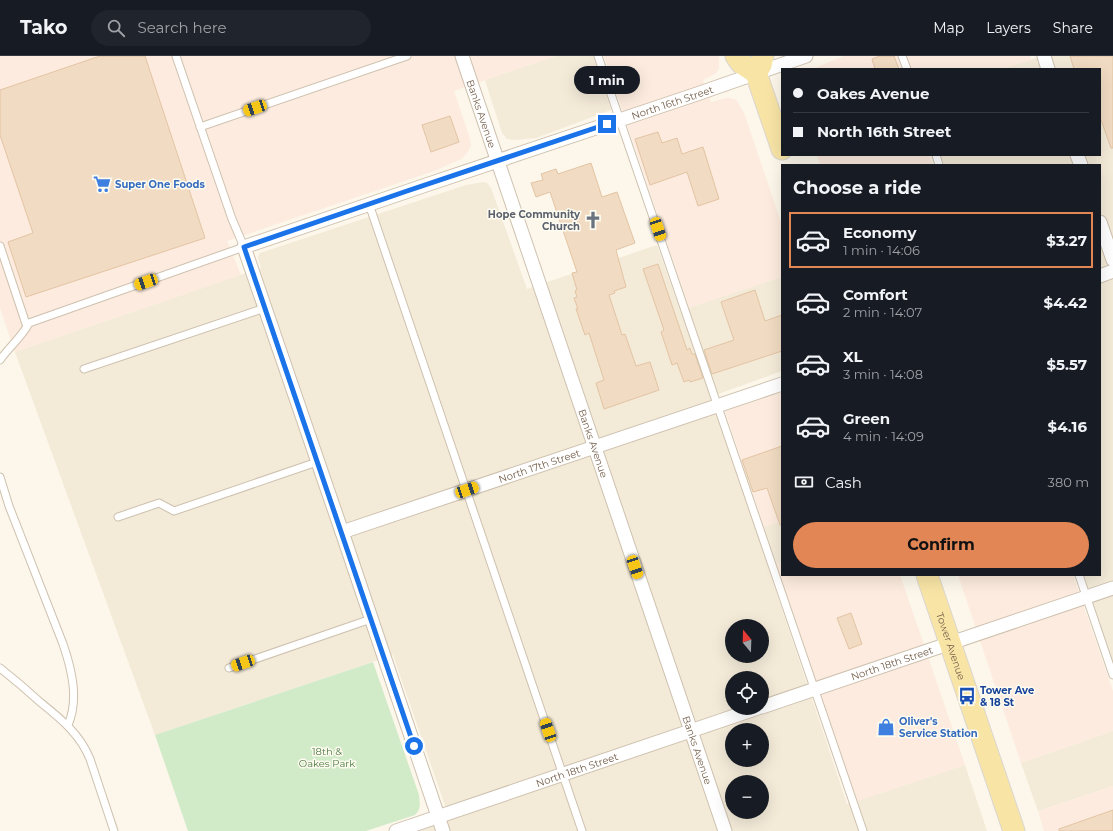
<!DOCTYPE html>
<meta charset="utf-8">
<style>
body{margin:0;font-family:Montserrat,sans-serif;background:#20242c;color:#f1f3f6;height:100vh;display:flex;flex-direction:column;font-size:15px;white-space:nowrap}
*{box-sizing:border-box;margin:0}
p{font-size:13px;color:#9ea1a6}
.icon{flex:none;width:22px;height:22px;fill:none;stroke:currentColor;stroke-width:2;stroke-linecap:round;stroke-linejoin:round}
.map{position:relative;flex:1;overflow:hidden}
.drawer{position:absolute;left:781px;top:108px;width:320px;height:412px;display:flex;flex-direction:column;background:#171b24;border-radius:0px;box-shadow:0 4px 16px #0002}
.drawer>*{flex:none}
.hud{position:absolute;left:781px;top:12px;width:320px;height:88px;border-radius:0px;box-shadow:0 4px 16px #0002;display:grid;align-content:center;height:88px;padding:0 12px;background:#171b24}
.needle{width:26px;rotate:341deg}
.fabs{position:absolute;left:725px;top:563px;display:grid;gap:8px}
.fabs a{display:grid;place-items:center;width:44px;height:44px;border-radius:50%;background:#171b24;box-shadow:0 4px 16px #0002;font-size:20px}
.end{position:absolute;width:18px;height:18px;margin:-9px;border:5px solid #1a73e8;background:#fff;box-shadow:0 0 0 2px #fff}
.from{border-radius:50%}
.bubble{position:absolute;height:28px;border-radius:14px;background:#171b24;box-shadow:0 4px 16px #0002;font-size:13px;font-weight:700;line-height:28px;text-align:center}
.car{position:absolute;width:12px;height:24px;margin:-12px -6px;border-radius:5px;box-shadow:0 0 3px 1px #0007;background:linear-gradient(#f5c518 24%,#345 0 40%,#f5c518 0 76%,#345 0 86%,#f5c518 0)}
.hud b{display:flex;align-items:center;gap:14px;height:38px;font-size:15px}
.hud b+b{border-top:1px solid #363941}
.hud i{width:10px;height:10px;background:#f1f3f6}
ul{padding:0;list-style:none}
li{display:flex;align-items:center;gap:12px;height:56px;margin:0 8px 6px;padding:0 4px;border:2px solid transparent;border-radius:0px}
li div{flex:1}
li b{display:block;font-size:15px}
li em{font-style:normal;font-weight:700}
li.active{border-color:#e18654}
li>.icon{width:36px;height:36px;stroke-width:1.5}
h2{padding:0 12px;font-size:18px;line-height:48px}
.pay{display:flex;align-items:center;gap:10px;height:44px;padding:0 12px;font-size:15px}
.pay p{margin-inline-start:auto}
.button{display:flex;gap:8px;margin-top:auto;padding:8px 12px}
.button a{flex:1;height:46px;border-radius:24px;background:#e18654;color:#111;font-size:16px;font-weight:700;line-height:46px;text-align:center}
header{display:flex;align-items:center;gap:24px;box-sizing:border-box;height:56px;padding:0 20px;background:#171b24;border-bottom:1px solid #363941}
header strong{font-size:19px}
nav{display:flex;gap:22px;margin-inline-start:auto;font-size:14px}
.search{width:280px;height:36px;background:#20242c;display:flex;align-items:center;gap:10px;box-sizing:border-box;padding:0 14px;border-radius:22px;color:#9ea1a6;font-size:15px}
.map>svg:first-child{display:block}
.residential{fill:#f3ead8;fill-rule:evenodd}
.commercial{fill:#fcebde}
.green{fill:#d1eac8}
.building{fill:#f1dbc2;stroke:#e3c4a3}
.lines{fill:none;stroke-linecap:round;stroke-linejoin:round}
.service-casing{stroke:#cec1af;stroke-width:9}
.minor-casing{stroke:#cec1af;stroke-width:15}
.primary-casing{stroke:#dbd6d1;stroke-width:23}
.service{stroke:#fff;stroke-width:7}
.minor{stroke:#fff;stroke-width:13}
.primary{stroke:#f8e4a5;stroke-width:21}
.route{stroke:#1a73e8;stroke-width:5}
.labels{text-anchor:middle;stroke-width:3;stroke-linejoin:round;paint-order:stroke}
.street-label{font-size:10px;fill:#76614d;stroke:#fefbf0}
.shop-label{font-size:10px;font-weight:bold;fill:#366cbe;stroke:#fefbf0;text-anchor:start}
.worship-label{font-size:10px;font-weight:bold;fill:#5b616d;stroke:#fefbf0;text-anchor:end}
.transit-label{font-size:10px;font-weight:bold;fill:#164399;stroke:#fefbf0;text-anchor:start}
.park-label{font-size:10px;fill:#4e7b45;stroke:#fefbf0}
</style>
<header>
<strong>Tako</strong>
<div class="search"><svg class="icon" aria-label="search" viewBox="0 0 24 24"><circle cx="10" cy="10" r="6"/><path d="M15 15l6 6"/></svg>Search here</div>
<nav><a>Map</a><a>Layers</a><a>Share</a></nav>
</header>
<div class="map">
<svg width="1113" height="775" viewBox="0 0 1113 775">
<rect width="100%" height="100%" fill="#fcf7ea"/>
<g class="residential">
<path d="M556 0H593L611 54 536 82 515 84 507 83 502 77 485 24Z"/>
<path d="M1042 0H1113V607L1083 519H1100V109H944L940 99H1100V13H1002Z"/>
<path d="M484 126 487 127 491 132 527 233 657 189 680 254 782 221V315L710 341 756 473 782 465V506L768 511 847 748 965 709 987 775H420L450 764 393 599 155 679 15 296 261 212 258 201 260 197 466 129ZM732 570H762V600H732ZM732 622H762V652H732ZM732 674H762V704H732ZM732 726H762V756H732Z"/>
<path d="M1113 675V730L1038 755 1021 707Z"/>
</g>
<g class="commercial">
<path d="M0 0H556L454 35 470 83 471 90 467 97 461 103 434 115 227 185 241 219 15 296 0 252Z"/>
<path d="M604 0H719V13L715 18 703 24 711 46 727 42 734 43 737 45 744 57 782 169V221L689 252Z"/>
<path d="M844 0H1030L1031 4 1002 13H812Z"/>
<path d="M817 99H929L933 109H820Z"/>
<path d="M782 336V465L764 471 725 355Z"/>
<path d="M782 506V519H900L965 709 855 746 776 508Z"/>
<path d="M958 519H1073L1113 635V675L1021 707Z"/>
<path d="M1113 730V775H1044L1038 755Z"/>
</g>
<path class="green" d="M373 606 419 739C420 748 421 753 415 759L366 775H188L155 679Z"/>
<g class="building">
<path d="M100 0H145L205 182 26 241 8 186 33 177 0 79V34Z"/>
<path d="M880 0H894L899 13H875L872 3Z"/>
<path d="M1070 0H1113V92H1111L1100 61V13H1074Z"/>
<path d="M450 60 459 86 431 96 422 69Z"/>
<path d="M658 76 662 87 677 82 682 98 703 91 719 143 698 150 687 116 650 129 635 83Z"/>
<path d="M591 107 602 141 617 136 635 187 616 194 626 231 614 235 615 237 609 239 622 279 625 278 636 310 650 306 659 334 604 353 596 327 604 324 589 277 585 279 576 253H578L574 242 577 241 575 235 577 234 572 217 577 216 550 136 536 141 531 127 543 124 541 118 556 113 558 118Z"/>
<path d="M658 208 687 294 690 292 692 298H695L703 322 690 326 689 324 684 326 677 307 672 309 661 276 664 274 643 213Z"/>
<path d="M755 234 765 265 782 259V295L712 318 704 294 734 284 721 246Z"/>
<path d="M782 390V469H780L767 432 753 436 742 404Z"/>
<path d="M851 557 862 588 849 593 837 562Z"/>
<path d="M1113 754V775H1059V773Z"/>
</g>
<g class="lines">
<g class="service-casing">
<g id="service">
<path d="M598 0 863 775"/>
<path d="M902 0 907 13"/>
<path d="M200 71 407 0"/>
<path d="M936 99 939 109"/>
<path d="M369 148 582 775"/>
<path d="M0 190 26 268 29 267"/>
<path d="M0 304C9 291 22 281 29 267L244 191 232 163 176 0"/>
<path d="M84 313 265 252"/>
<path d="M0 421 9 450 63 588C72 614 79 644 68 669"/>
<path d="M118 461 159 447 174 455 317 406"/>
<path d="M1079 519 1113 619"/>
<path d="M0 612C14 623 27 634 40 646 61 663 80 678 90 703L114 775"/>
<path d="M229 612 371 563"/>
</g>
</g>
<g class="minor-casing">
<g id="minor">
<path id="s1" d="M462 0 725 775"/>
<path d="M1044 0 1048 13"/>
<path d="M1077 99 1081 109"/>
<path d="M1100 166 1113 204"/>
<path d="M1100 220 1113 215"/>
<path id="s2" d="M342 476 782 328"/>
<path id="s3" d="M762 651 1113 532"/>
<path id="s4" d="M396 775 758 652"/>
<path id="s5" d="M443 775 342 476 244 191 420 131 697 38 806 0"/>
</g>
</g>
<g class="primary-casing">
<g id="primary">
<path d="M736 0 741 7 756 17 782 93"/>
<path d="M756 17 761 9 763 0"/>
<path id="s6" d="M927 519 1014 775"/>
</g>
</g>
<use href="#service" class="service"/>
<use href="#minor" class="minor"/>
<use href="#primary" class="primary"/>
</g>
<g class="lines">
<path class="route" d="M414 690 244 191 407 135 607 68"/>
</g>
<defs>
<g id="supermarket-bare" transform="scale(1.38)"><path d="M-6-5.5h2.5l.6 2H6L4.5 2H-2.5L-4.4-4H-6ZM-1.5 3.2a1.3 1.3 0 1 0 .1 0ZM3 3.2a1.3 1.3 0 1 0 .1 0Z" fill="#3f7fe0" stroke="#fefbf0" stroke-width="2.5" paint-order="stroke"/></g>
<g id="church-bare" transform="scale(1.38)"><path d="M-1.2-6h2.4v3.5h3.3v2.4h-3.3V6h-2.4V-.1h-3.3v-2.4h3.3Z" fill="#6b7280" stroke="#fefbf0" stroke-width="2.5" paint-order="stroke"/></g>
<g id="bus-bare" transform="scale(1.38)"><path d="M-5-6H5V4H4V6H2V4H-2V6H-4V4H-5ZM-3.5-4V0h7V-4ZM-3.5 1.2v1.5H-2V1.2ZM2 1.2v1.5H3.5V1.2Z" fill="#1a4fb4" stroke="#fefbf0" stroke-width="2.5" paint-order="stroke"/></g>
<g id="shop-bare" transform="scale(1.38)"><path d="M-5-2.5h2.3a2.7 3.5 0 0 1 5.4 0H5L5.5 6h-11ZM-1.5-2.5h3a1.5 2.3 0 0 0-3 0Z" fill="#3f7fe0" stroke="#fefbf0" stroke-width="2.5" paint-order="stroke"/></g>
</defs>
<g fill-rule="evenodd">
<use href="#supermarket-bare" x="102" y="128"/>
<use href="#church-bare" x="593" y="164"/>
<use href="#bus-bare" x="967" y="640"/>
<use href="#shop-bare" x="886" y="671"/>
</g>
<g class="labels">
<g class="street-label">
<text dy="4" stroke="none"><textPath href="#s5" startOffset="1069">North 16th Street</textPath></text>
<text dy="4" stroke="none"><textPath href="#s1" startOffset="61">Banks Avenue</textPath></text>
<text dy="4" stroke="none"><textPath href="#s1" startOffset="409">Banks Avenue</textPath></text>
<text dy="4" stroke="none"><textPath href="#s2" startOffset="208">North 17th Street</textPath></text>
<text dy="4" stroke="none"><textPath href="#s6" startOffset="75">Tower Avenue</textPath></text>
<text dy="4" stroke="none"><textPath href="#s3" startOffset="137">North 18th Street</textPath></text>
<text dy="4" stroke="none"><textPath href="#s1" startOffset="733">Banks Avenue</textPath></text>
<text dy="4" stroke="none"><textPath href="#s4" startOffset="191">North 18th Street</textPath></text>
</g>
<g class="shop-label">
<text x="115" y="132">Super One Foods</text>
<text x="899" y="669">Oliver's<tspan x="899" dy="12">Service Station</tspan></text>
</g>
<g class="worship-label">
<text x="580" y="162">Hope Community<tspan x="580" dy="12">Church</tspan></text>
</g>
<g class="transit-label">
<text x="980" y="638">Tower Ave<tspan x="980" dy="12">&amp; 18 St</tspan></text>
</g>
<g class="park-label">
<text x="327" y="699">18th &amp;<tspan x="327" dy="12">Oakes Park</tspan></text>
</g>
</g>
</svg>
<div class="fabs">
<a><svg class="needle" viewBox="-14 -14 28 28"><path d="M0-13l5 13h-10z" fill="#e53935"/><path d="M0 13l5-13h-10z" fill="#9ea1a6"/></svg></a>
<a><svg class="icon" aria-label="locate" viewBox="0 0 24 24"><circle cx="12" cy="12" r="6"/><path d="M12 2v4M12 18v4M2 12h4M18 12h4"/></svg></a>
<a>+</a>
<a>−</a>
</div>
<i class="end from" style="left:414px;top:690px"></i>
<i class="end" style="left:607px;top:68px"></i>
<div class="bubble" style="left:574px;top:10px;width:66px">1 min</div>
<i class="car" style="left:255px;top:52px;rotate:251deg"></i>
<i class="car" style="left:658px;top:173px;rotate:161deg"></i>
<i class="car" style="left:146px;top:226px;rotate:251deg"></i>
<i class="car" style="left:467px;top:434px;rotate:71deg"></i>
<i class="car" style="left:635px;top:511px;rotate:161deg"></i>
<i class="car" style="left:243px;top:607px;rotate:251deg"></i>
<i class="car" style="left:548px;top:674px;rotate:341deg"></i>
<div class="hud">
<b><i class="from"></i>Oakes Avenue</b>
<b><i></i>North 16th Street</b>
</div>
<section class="drawer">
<h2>Choose a ride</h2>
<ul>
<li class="active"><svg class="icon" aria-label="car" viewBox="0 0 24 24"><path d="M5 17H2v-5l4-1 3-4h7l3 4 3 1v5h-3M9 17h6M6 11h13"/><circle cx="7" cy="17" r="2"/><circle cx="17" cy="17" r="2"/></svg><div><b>Economy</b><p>1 min · 14:06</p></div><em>$3.27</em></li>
<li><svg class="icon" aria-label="car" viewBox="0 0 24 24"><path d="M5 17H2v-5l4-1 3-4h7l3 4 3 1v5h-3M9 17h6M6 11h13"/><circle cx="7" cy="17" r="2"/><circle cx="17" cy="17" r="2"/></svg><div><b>Comfort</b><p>2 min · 14:07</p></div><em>$4.42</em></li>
<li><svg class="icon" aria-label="car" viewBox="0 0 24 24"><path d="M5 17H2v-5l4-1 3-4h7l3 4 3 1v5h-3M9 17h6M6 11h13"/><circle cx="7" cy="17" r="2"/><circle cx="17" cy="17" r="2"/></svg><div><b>XL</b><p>3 min · 14:08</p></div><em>$5.57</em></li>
<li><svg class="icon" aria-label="car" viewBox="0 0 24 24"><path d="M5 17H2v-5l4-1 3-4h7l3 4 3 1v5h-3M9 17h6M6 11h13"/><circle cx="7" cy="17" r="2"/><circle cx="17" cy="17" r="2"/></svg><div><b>Green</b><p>4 min · 14:09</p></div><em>$4.16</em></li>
</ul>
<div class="pay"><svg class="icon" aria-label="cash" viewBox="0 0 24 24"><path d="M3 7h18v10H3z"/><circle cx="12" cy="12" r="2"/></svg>Cash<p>380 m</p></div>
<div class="button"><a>Confirm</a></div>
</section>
</div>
